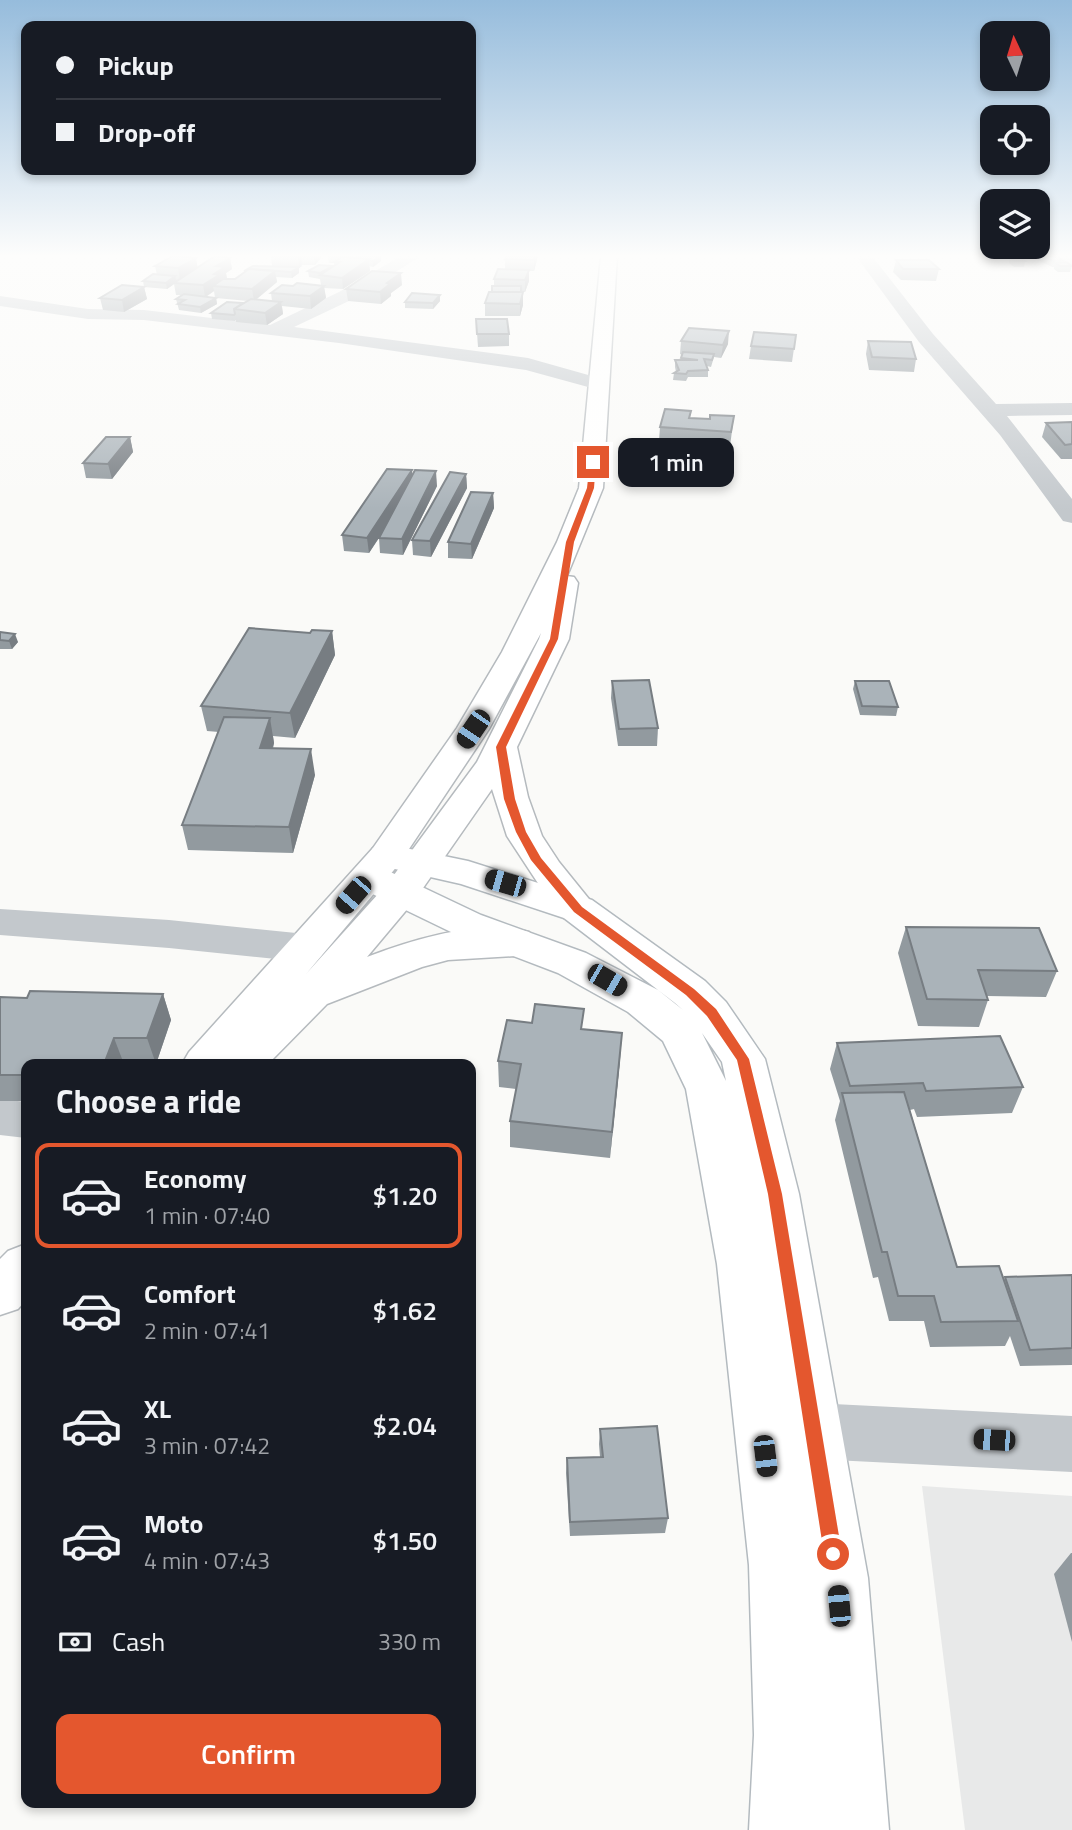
<!DOCTYPE html>
<meta charset="utf-8">
<style>
body{margin:0;font-family:"Titillium Web",sans-serif;background:#242831;color:#f1f3f6;height:100vh;display:flex;flex-direction:column;font-size:26px;white-space:nowrap}
*{box-sizing:border-box;margin:0}
p{font-size:23px;color:#9ea1a6}
.icon{flex:none;width:38px;height:38px;fill:none;stroke:currentColor;stroke-width:2;stroke-linecap:round;stroke-linejoin:round}
.map{position:relative;flex:1;overflow:hidden}
.panel{position:absolute;left:21px;top:1059px;width:455px;height:749px;display:flex;flex-direction:column;background:#171b24;border-radius:14px;box-shadow:0 4px 10px #0003}
.panel>*{flex:none}
.hud{position:absolute;left:21px;top:21px;width:455px;height:154px;border-radius:14px;box-shadow:0 4px 10px #0003;display:grid;align-content:center;height:154px;padding:0 35px;background:#171b24}
.needle{width:46px;rotate:356deg}
.buttons{position:absolute;left:980px;top:21px;display:grid;gap:14px}
.buttons a{display:grid;place-items:center;width:70px;height:70px;border-radius:14px;background:#171b24;box-shadow:0 4px 10px #0003;font-size:35px}
.end{position:absolute;width:32px;height:32px;margin:-16px;border:9px solid #e4572e;background:#fff;box-shadow:0 0 0 4px #fff}
.from{border-radius:50%}
.bubble{position:absolute;height:49px;border-radius:14px;background:#171b24;box-shadow:0 4px 10px #0003;font-size:23px;font-weight:600;line-height:49px;text-align:center}
.car{position:absolute;width:21px;height:42px;margin:-21px -10px;border-radius:9px;box-shadow:0 0 5px 2px #0007;background:linear-gradient(#222 24%,#8ab4d8 0 40%,#222 0 76%,#8ab4d8 0 86%,#222 0)}
.hud b{display:flex;align-items:center;gap:24px;height:66px;font-size:26px}
.hud b+b{border-top:2px solid #363941}
.hud i{width:18px;height:18px;background:#f1f3f6}
ul{padding:0;list-style:none}
li{display:flex;align-items:center;gap:21px;height:105px;margin:0 14px 10px;padding:0 21px;border:4px solid transparent;border-radius:14px}
li div{flex:1}
li b{display:block;font-size:26px}
li em{font-style:normal;font-weight:600}
li.active{border-color:#e4572e}
li>.icon{width:63px;height:63px;stroke-width:1.5}
h2{padding:0 35px;font-size:32px;line-height:84px}
.pay{display:flex;align-items:center;gap:18px;height:77px;padding:0 35px;font-size:26px}
.pay p{margin-inline-start:auto}
.primary-button{display:flex;gap:14px;margin-top:auto;padding:14px 35px}
.primary-button a{flex:1;height:80px;border-radius:14px;background:#e4572e;color:#fff;font-size:28px;font-weight:600;line-height:80px;text-align:center}
.map>svg:first-child{display:block}
.built{fill:#e8e9e9}
.lines{fill:none;stroke-linecap:round;stroke-linejoin:round}
.secondary-casing{stroke:#b3babf;stroke-width:3}
.primary-casing{stroke:#b5babe;stroke-width:3}
.street{fill:#c3c8cc;fill-rule:evenodd}
.secondary{fill:#fff;fill-rule:evenodd}
.primary{fill:#fff;fill-rule:evenodd}
.wall{fill:#929a9f;fill-rule:evenodd}
.shaded-wall{fill:#777d82}
.building{fill:#aab3b9;stroke:#777d82;stroke-width:2}
.route{fill:#e4572e}
</style>
<div class="map">
<svg width="1072" height="1830" viewBox="0 0 1072 1830">
<rect width="100%" height="100%" fill="#fafaf8"/>
<path class="built" d="M922 1486 1072 1496V1830H965Z"/>
<g class="lines">
<g class="secondary-casing">
<path id="secondary" d="M386 844 468 861 592 900 705 981 726 1002 765 1059 799 1194 868 1578 889 1830H819V1825V1830H749L754 1735 749 1565 717 1264 686 1089 663 1041 628 1012 558 973 453 933 356 886 350 877 356 868 369 865 382 868 481 915 586 953 658 990 683 1010 675 1003 564 918 461 884 373 864 368 856 373 848ZM702 1033 722 1062 726 1081Z"/>
</g>
<g class="primary-casing">
<g id="primary">
<path d="M601 256H617L603 488 567 576 574 577 578 583 569 639 517 747 528 797 542 836 559 862 597 909 592 918 578 922 564 918 547 897 507 836 492 789 414 901 367 957C412 940 481 918 529 932L535 942 529 952 515 956 448 960 422 967 327 1004 268 1064H182L189 1052 373 848 457 728 502 652 557 542 579 488ZM541 633 539 639 477 762 388 883 306 974 399 864 489 729Z"/>
<path d="M26 1244V1300L18 1309 0 1315V1259L8 1251Z"/>
</g>
</g>
<g class="street">
<path d="M401 256H421L351 300 294 327 528 358 606 380 609 384 606 388 599 390 526 370 339 343 144 320 88 319 0 306V296L88 309 144 310 270 325 339 292Z"/>
<path d="M856 256H872L933 334 996 404 1072 403V415L1007 416 1072 499V523L1063 521 1000 435 919 342Z"/>
<path d="M1047 256H1072V266L1049 259Z"/>
<path d="M0 909 169 920 306 934 320 938 326 948 320 958 306 962 169 948 0 935Z"/>
<path d="M0 1099 26 1102V1138L0 1135Z"/>
<path d="M813 1403 1072 1416V1472L813 1459 793 1451 785 1431 793 1411Z"/>
</g>
<use href="#secondary" class="secondary"/>
<use href="#primary" class="primary"/>
</g>
<g class="wall">
<path d="M271 256H321V258L315 265H302L299 268V273L292 278 276 277 277 282 257 299 272 301 271 293 293 286 321 285 320 279 309 277 308 271 332 267 334 266V263H329L328 257 353 256 352 258 381 261 373 267 369 266 370 271 343 289 324 288 326 298 311 309 282 306 283 314 267 325 236 322V320L235 321 212 319 211 313 243 303 248 301 216 298 217 304 201 313 179 310 176 299 182 295H176L174 284 167 289 144 287 147 299 124 312 103 310 100 298 144 287 143 281 157 275 155 266 198 268 230 258 232 269 226 273 227 279H235L245 272 244 271 272 266ZM214 291 215 298 206 297Z"/>
<path d="M538 256 534 271H529V281L525 292H521H523V305L520 316H485V303L492 292 494 286V279L505 269V259Z"/>
<path d="M1039 256H1056L1062 260 1061 263 1072 266 1070 272H1058L1054 269V267H1052L1038 260Z"/>
<path d="M1010 257 1025 261 1024 267H1014L1009 263Z"/>
<path d="M896 260 939 269 936 281 901 280 893 272Z"/>
<path d="M402 285 391 293V296L381 304 348 301 346 289Z"/>
<path d="M440 295V301L433 309 405 308V302Z"/>
<path d="M476 319 509 334V346L478 347Z"/>
<path d="M796 335 792 362 749 359 751 346Z"/>
<path d="M681 341 728 344 721 358 714 357 711 367 707 366 708 370V377H688L686 381 673 380 674 373 676 372 675 367V360H681L682 355 680 354Z"/>
<path d="M868 341 916 359 914 372 869 370 866 354Z"/>
<path d="M691 411 690 418 710 419 734 416 730 446 659 441 660 427Z"/>
<path d="M1072 422V459H1061L1042 437 1046 423Z"/>
<path d="M130 437 133 452 112 479 86 478 83 463Z"/>
<path d="M707 455 706 468 682 467 683 459Z"/>
<path d="M466 474 467 488 431 557 413 555 412 540Z"/>
<path d="M412 476 437 486 403 555 380 553 379 538 369 553 344 551 342 535Z"/>
<path d="M493 493 494 508 472 559 448 558V542Z"/>
<path d="M332 631 335 655 295 738 273 736 274 743 273 749 315 775 293 853 188 850 182 825 219 732 207 731 201 706 310 633Z"/>
<path d="M0 632 18 642 12 649H0Z"/>
<path d="M612 681 658 728 657 746H618L611 698Z"/>
<path d="M855 681 898 707 896 716 860 715 853 689Z"/>
<path d="M906 927 1057 971 1046 997 987 996 988 1000 979 1027 918 1026 898 953Z"/>
<path d="M163 994 171 1020 156 1064H26V1101H0V997L27 998Z"/>
<path d="M583 1029 620 1060 610 1158 510 1147V1121L516 1089 499 1087 498 1061Z"/>
<path d="M837 1043 1023 1087 1012 1113 917 1117 914 1109 910 1110 957 1267 1004 1280 1005 1277 1072 1275V1365L1020 1366 1010 1336 1005 1346 930 1347 924 1321H889L878 1277 873 1278 835 1120 840 1101 830 1069Z"/>
<path d="M600 1429 668 1518 665 1533 570 1536 566 1473 567 1458 600 1457 599 1444Z"/>
<path d="M1071 1553H1072V1642L1054 1574Z"/>
</g>
<g class="shaded-wall">
<path d="M298 256H301L302 265 299 268V273L292 278 291 272 299 267Z"/>
<path d="M314 256H321V258L315 265Z"/>
<path d="M380 256H381V261L373 267V261Z"/>
<path d="M535 256H538L534 271V260Z"/>
<path d="M196 258 198 269 180 280 178 268Z"/>
<path d="M230 258 232 269 226 273 227 279 213 286 214 291 205 297 203 285 216 266Z"/>
<path d="M369 259 370 271 343 289 342 278Z"/>
<path d="M529 270V281L525 292V280Z"/>
<path d="M275 271 277 282 254 301 252 289Z"/>
<path d="M401 273 402 285 391 293V296L381 304 380 292 387 283Z"/>
<path d="M175 276 177 282 167 289 166 283Z"/>
<path d="M324 286 326 298 311 309 310 296Z"/>
<path d="M144 287 147 299 124 312 122 300Z"/>
<path d="M523 292V305L520 316V304Z"/>
<path d="M440 295V301L433 309V303Z"/>
<path d="M216 298 217 304 201 313 200 307Z"/>
<path d="M281 302 283 314 267 325 265 313Z"/>
<path d="M729 331 728 344 721 358 723 345Z"/>
<path d="M130 437 133 452 112 479 108 464Z"/>
<path d="M412 470 413 485 369 553 367 538Z"/>
<path d="M436 471 437 486 403 555 402 539Z"/>
<path d="M466 474 467 488 431 557 430 541Z"/>
<path d="M493 493 494 508 472 559 471 544Z"/>
<path d="M332 631 335 655 295 738 290 713Z"/>
<path d="M15 634 18 642 12 649 9 641Z"/>
<path d="M270 718 274 743 264 774 260 748Z"/>
<path d="M311 749 315 775 293 853 289 827Z"/>
<path d="M163 994 171 1020 156 1064 147 1038Z"/>
<path d="M622 1033 620 1060 610 1158 612 1132Z"/>
<path d="M114 1038 124 1064H104Z"/>
</g>
<g class="building">
<path d="M173 256H176L196 258 178 268 155 266Z"/>
<path d="M215 256 230 258 216 266 225 267 214 274 219 275 203 285 174 283Z"/>
<path d="M328 256H349L348 257Z"/>
<path d="M359 256H380L373 261 356 258Z"/>
<path d="M506 256H535L534 260 505 259Z"/>
<path d="M1044 256H1056L1062 260 1053 261Z"/>
<path d="M342 257 369 259 342 278 320 275 340 262H334Z"/>
<path d="M1010 257H1020L1025 261H1015Z"/>
<path d="M896 260H929L939 269H903Z"/>
<path d="M1066 262 1072 266H1060L1055 263Z"/>
<path d="M319 265 332 266 320 273 308 271Z"/>
<path d="M253 266 299 267 291 272 249 269 244 271Z"/>
<path d="M249 269 275 271 252 289 213 286 223 279H235Z"/>
<path d="M498 269 529 270 525 280 494 279Z"/>
<path d="M372 271 401 273 387 283 390 284 380 292 346 289Z"/>
<path d="M153 274 175 276 166 283 143 281Z"/>
<path d="M297 283 324 286 310 296 271 293 282 285 293 286Z"/>
<path d="M122 285 144 287 122 300 100 298Z"/>
<rect x="492" y="286" width="29" height="6"/>
<path d="M489 292H523L520 304 485 303Z"/>
<path d="M412 293 440 295 433 303 405 302Z"/>
<path d="M184 294 216 298 200 307 178 304 185 300 176 299Z"/>
<path d="M251 299 281 302 265 313 234 309Z"/>
<path d="M227 302 243 303 234 309 235 314 234 315 211 313Z"/>
<path d="M476 319H507L509 334H477Z"/>
<path d="M689 328 729 331 723 345 681 341Z"/>
<path d="M754 332 796 335 794 349 751 346Z"/>
<path d="M868 341 911 342 916 359 872 357Z"/>
<path d="M683 352 714 354 712 360 704 359 708 370 688 371 686 374 674 373 679 370 675 360H698L681 358Z"/>
<path d="M665 409 691 411 689 418 710 419V415L734 416 731 432 660 427Z"/>
<path d="M1072 422V444L1065 445 1046 423Z"/>
<path d="M106 437H130L108 464 83 463Z"/>
<path d="M684 453 707 455 706 461 683 459Z"/>
<path d="M387 469 412 470 367 538 342 535Z"/>
<path d="M415 470 436 471 402 539 379 538Z"/>
<path d="M450 472 466 474 430 541 412 540Z"/>
<path d="M471 492 493 493 471 544 448 542Z"/>
<path d="M249 628 310 633 312 630 332 631 290 713 201 706Z"/>
<path d="M0 632 15 634 9 641 0 640Z"/>
<path d="M649 680 658 728 619 729 612 681Z"/>
<path d="M855 681H889L898 707 862 706Z"/>
<path d="M224 717 270 718 260 748 311 749 289 827 182 825Z"/>
<path d="M906 927 1039 928 1057 971 978 970 988 1000 927 999Z"/>
<path d="M30 991 163 994 147 1038H114L104 1064H26V1075H0V997L27 998Z"/>
<path d="M535 1004 584 1009 581 1029 622 1033 612 1132 510 1121 521 1064 498 1061 507 1020 532 1023Z"/>
<path d="M1000 1036 1023 1087 926 1091 923 1083 850 1086 837 1043Z"/>
<path d="M904 1092 957 1267 999 1266 1018 1321 941 1322 934 1296H898L887 1252H882L842 1093Z"/>
<path d="M1072 1275V1348L1030 1350 1005 1277Z"/>
<path d="M657 1426 668 1518 570 1522 567 1458 603 1457 600 1429Z"/>
</g>
<linearGradient id="sky" x2="0" y2="1"><stop stop-color="#96bcdc"/><stop offset="0.5" stop-color="#fdfdfc"/><stop offset="1" stop-color="#fdfdfc" stop-opacity="0"/></linearGradient>
<rect width="1072" height="512" fill="url(#sky)"/>
<path class="route" d="M590 461 596 462 594 488 574 542 558 639 506 747 515 799 526 832 541 858 582 907 694 989 716 1009 749 1059 782 1194 842 1554 839 1560 833 1563 826 1560 824 1554 768 1194 737 1060 707 1016 686 995 574 912 531 860 516 832 504 799 496 747 550 639 566 542 587 488Z"/>
</svg>
<div class="buttons">
<a><svg class="needle" viewBox="-14 -14 28 28"><path d="M0-13l5 13h-10z" fill="#e53935"/><path d="M0 13l5-13h-10z" fill="#9ea1a6"/></svg></a>
<a><svg class="icon" aria-label="locate" viewBox="0 0 24 24"><circle cx="12" cy="12" r="6"/><path d="M12 2v4M12 18v4M2 12h4M18 12h4"/></svg></a>
<a><svg class="icon" aria-label="layers" viewBox="0 0 24 24"><path d="M12 4l9 5-9 5-9-5zM3 14l9 5 9-5"/></svg></a>
</div>
<i class="end from" style="left:833px;top:1554px"></i>
<i class="end" style="left:593px;top:462px"></i>
<div class="bubble" style="left:618px;top:438px;width:116px">1 min</div>
<i class="car" style="left:473px;top:729px;rotate:214deg"></i>
<i class="car" style="left:505px;top:883px;rotate:286deg"></i>
<i class="car" style="left:353px;top:895px;rotate:221deg"></i>
<i class="car" style="left:607px;top:980px;rotate:120deg"></i>
<i class="car" style="left:994px;top:1440px;rotate:273deg"></i>
<i class="car" style="left:765px;top:1456px;rotate:173deg"></i>
<i class="car" style="left:839px;top:1606px;rotate:355deg"></i>
<div class="hud">
<b><i class="from"></i>Pickup</b>
<b><i></i>Drop-off</b>
</div>
<section class="panel">
<h2>Choose a ride</h2>
<ul>
<li class="active"><svg class="icon" aria-label="car" viewBox="0 0 24 24"><path d="M5 17H2v-5l4-1 3-4h7l3 4 3 1v5h-3M9 17h6M6 11h13"/><circle cx="7" cy="17" r="2"/><circle cx="17" cy="17" r="2"/></svg><div><b>Economy</b><p>1 min · 07:40</p></div><em>$1.20</em></li>
<li><svg class="icon" aria-label="car" viewBox="0 0 24 24"><path d="M5 17H2v-5l4-1 3-4h7l3 4 3 1v5h-3M9 17h6M6 11h13"/><circle cx="7" cy="17" r="2"/><circle cx="17" cy="17" r="2"/></svg><div><b>Comfort</b><p>2 min · 07:41</p></div><em>$1.62</em></li>
<li><svg class="icon" aria-label="car" viewBox="0 0 24 24"><path d="M5 17H2v-5l4-1 3-4h7l3 4 3 1v5h-3M9 17h6M6 11h13"/><circle cx="7" cy="17" r="2"/><circle cx="17" cy="17" r="2"/></svg><div><b>XL</b><p>3 min · 07:42</p></div><em>$2.04</em></li>
<li><svg class="icon" aria-label="car" viewBox="0 0 24 24"><path d="M5 17H2v-5l4-1 3-4h7l3 4 3 1v5h-3M9 17h6M6 11h13"/><circle cx="7" cy="17" r="2"/><circle cx="17" cy="17" r="2"/></svg><div><b>Moto</b><p>4 min · 07:43</p></div><em>$1.50</em></li>
</ul>
<div class="pay"><svg class="icon" aria-label="cash" viewBox="0 0 24 24"><path d="M3 7h18v10H3z"/><circle cx="12" cy="12" r="2"/></svg>Cash<p>330 m</p></div>
<div class="primary-button"><a>Confirm</a></div>
</section>
</div>
